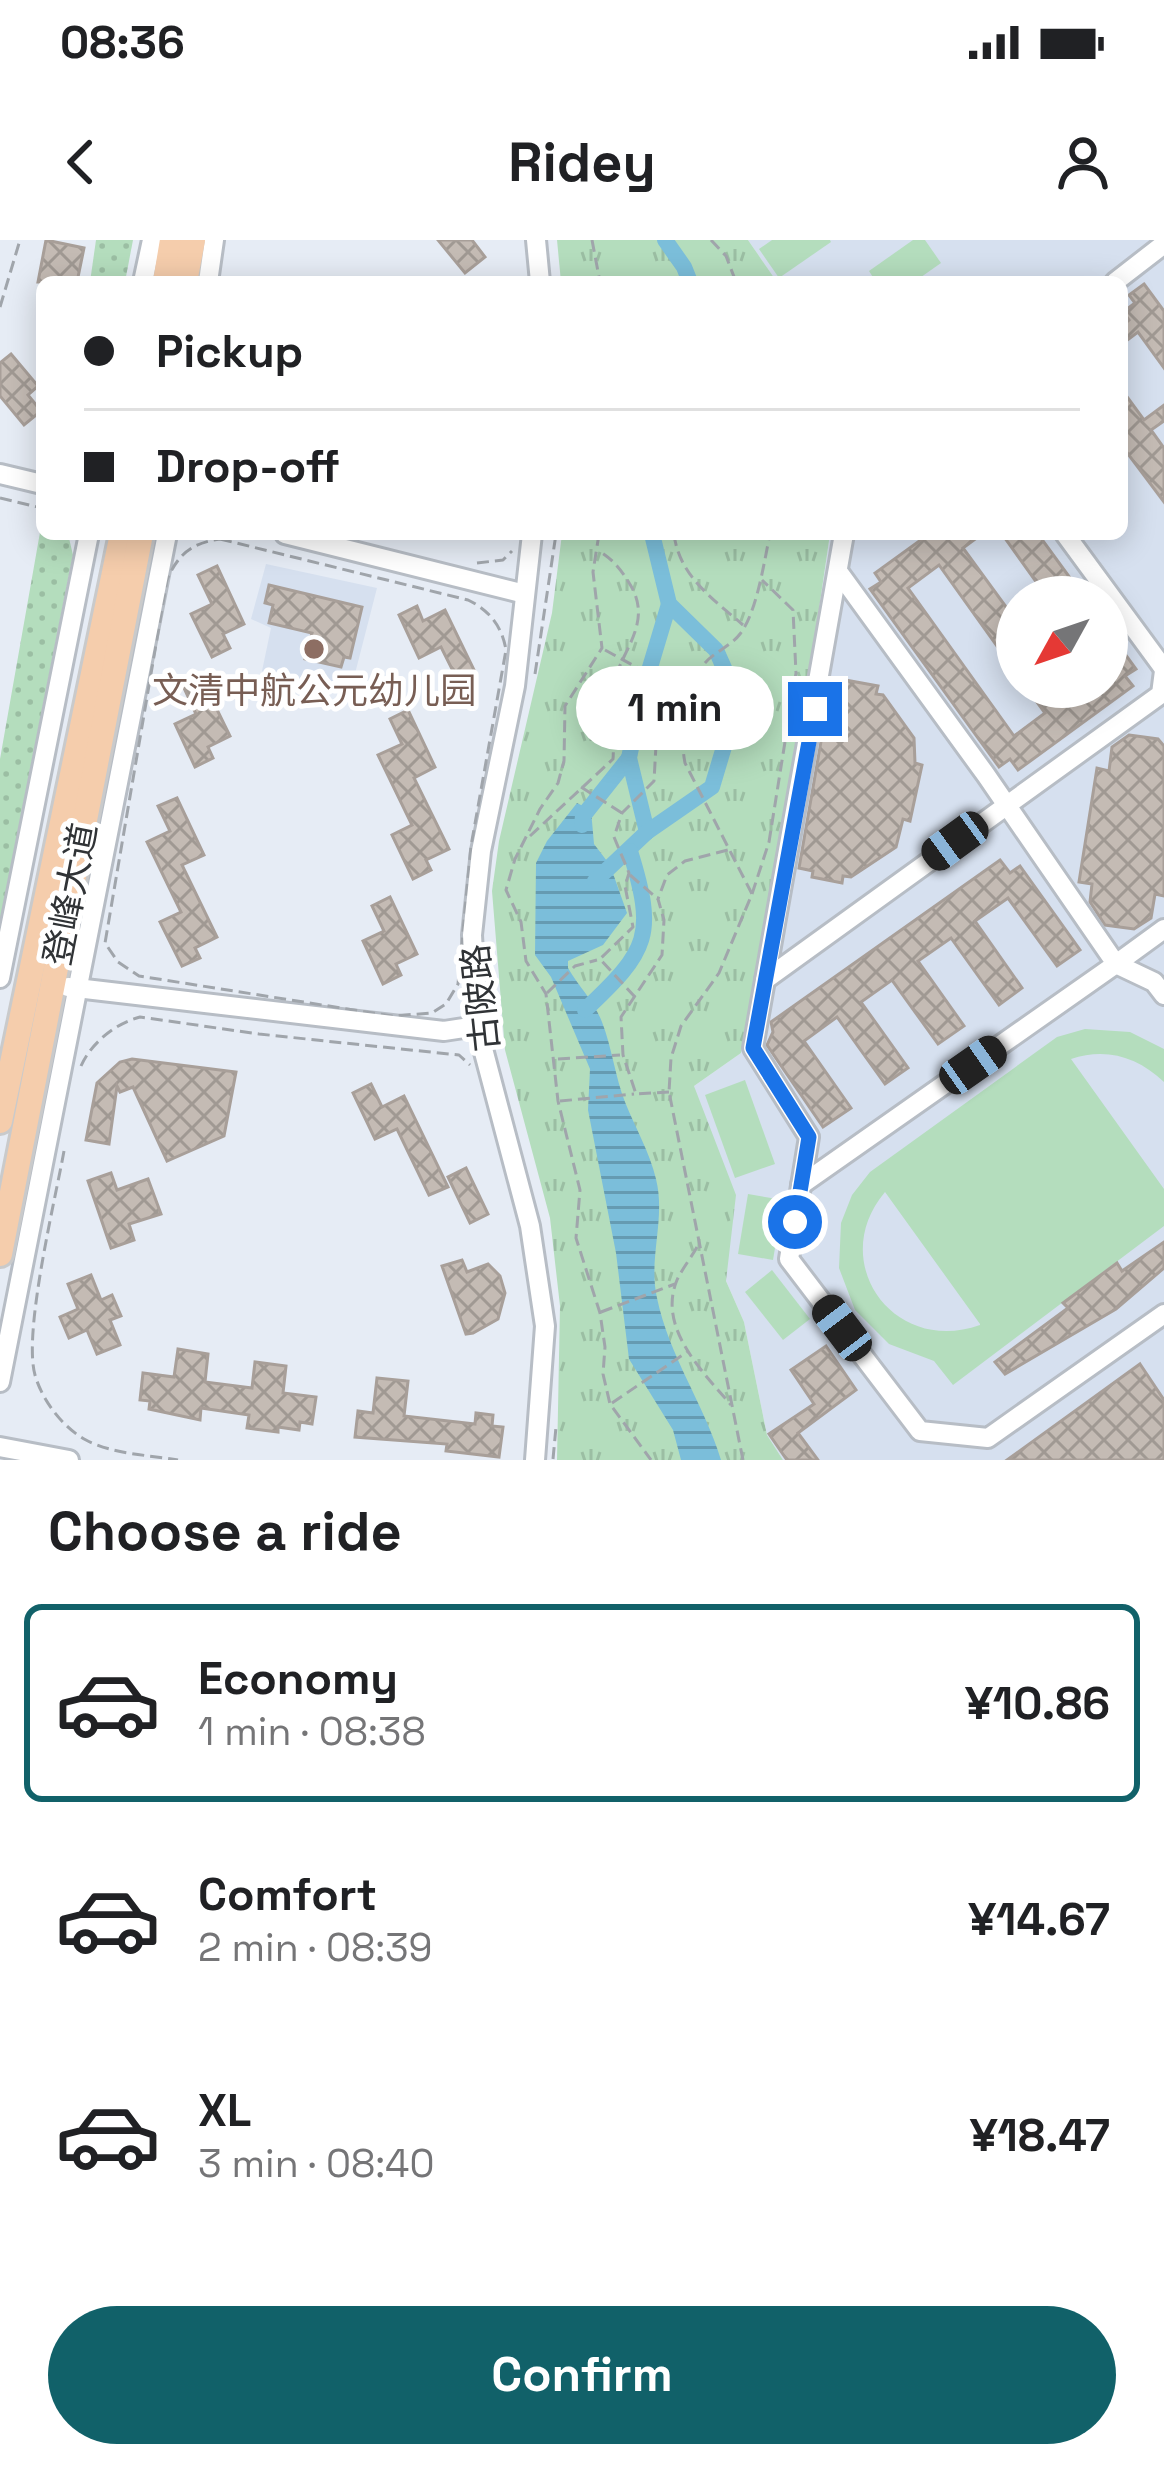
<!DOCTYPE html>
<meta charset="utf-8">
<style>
body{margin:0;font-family:"Space Grotesk","Noto Sans SC",sans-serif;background:#f2f2f2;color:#202124;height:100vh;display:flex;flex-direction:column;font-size:45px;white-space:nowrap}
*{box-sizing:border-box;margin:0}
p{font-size:39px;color:#757577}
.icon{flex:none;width:66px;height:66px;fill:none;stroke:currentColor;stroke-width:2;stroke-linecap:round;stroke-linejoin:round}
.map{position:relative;height:1220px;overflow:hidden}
.side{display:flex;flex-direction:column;background:#fff;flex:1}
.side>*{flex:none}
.top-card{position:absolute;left:36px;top:36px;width:1092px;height:264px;border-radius:18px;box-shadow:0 6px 30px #0003;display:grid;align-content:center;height:264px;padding:0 48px;background:#fff}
.needle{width:78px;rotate:230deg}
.tools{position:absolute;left:996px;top:336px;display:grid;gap:24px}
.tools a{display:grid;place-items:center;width:132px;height:132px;border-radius:50%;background:#fff;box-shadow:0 6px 30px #0003;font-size:60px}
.end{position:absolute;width:54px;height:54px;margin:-27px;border:15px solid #1a73e8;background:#fff;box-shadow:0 0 0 6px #fff}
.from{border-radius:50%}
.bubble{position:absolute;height:84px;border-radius:42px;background:#fff;box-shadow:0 6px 30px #0003;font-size:39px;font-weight:600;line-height:84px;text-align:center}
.car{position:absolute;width:36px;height:72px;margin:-36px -18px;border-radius:15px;box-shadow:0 0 9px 3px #0007;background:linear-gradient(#222 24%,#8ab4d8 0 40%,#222 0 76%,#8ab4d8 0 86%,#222 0)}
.top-card b{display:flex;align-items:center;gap:42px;height:114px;font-size:45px}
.top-card b+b{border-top:3px solid #e0e0e0}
.top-card i{width:30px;height:30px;background:#202124}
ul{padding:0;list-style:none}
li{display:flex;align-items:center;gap:36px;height:198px;margin:0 24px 18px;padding:0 24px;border:6px solid transparent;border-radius:18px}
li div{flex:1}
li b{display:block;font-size:45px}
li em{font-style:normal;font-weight:600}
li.active{border-color:#116169}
li>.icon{width:108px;height:108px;stroke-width:1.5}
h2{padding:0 48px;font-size:54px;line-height:144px}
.primary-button{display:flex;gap:24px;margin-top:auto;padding:24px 48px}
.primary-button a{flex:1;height:138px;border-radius:72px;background:#116169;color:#fff;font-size:48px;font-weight:600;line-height:138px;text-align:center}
.status{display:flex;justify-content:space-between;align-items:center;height:84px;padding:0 60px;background:#fff;direction:ltr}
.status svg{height:33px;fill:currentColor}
header{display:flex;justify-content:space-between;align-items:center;height:156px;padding:0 48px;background:#fff;font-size:54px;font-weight:600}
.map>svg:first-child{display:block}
.built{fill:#d6e0ef;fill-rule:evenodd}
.grass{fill:url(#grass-dots)}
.park{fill:url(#park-tufts)}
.garden{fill:#b4ddbd;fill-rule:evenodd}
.water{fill:url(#water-rules)}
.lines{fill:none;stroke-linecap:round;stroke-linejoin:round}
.canal{stroke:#7bbeda;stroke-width:16}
.building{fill:url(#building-cross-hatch);stroke:#a89f99;stroke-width:3}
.minor-casing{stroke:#b7bdc5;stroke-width:24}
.major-casing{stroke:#c9cacb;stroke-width:30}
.path{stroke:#a0a5ab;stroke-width:3;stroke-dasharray:12 6;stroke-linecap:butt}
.minor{stroke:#fff;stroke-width:18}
.major{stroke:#f5cdac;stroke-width:24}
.route{stroke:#1a73e8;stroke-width:15}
.education-dot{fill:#8d6e63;stroke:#fff;stroke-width:4.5}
.labels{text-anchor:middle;stroke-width:10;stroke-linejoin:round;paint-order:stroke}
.education-label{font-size:36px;fill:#785e54;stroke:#fff}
.street-label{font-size:36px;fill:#303336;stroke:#fff}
</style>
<div class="status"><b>08:36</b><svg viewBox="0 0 49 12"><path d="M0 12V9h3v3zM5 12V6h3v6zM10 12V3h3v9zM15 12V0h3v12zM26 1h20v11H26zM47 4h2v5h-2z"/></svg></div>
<header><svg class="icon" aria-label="back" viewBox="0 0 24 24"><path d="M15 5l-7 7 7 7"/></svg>Ridey<svg class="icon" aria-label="person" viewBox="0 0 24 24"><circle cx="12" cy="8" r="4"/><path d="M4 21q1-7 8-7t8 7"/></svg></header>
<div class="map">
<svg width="1164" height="1220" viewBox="0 0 1164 1220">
<defs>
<pattern id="grass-dots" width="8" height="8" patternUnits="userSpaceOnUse" patternTransform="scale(3)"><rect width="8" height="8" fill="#b4ddbd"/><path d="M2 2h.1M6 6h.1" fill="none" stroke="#9bbea3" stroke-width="1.8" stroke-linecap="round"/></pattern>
<pattern id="park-tufts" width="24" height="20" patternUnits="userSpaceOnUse" patternTransform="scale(3)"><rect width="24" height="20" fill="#b4ddbd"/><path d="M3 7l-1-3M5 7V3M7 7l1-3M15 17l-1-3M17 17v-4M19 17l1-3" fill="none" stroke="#9bbea3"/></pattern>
<pattern id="water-rules" width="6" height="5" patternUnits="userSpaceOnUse" patternTransform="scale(3)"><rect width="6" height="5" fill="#7bbeda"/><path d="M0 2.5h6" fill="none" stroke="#659bb2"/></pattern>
<pattern id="building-cross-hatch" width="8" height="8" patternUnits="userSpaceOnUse" patternTransform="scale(3)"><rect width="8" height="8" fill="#c4bbb4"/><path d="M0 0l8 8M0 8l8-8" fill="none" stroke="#a09993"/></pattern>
</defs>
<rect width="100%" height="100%" fill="#e6ecf5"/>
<g class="built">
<path d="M748 0H1164V1220H783L767 1195 744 1082 726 1041 727 1015 694 846 741 813 808 444 830 294H1122V42H777ZM1017 357H1107V447H1017Z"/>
<path d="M266 324 377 348 349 457 262 431 271 388 251 379Z"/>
</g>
<g class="grass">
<path d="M96 0H133L125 42H90Z"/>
<path d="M42 281V294H68L73 315 0 681V519Z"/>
</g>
<g class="park">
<path d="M557 0H748L777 42H561Z"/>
<path d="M562 294H830L808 444 741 813 694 846 736 955 726 1041 744 1082 767 1195 783 1220H557L560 1066 550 978 505 810 492 651 499 601 552 373Z"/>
</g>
<g class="garden">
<path d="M772 0H830L831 2 779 38 759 9Z"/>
<path d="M913 0H925L941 23 914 42H876L869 31Z"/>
<path d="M1085 789 1130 792 1164 809V842C1138 817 1106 807 1071 819L1164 949V986L953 1145 934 1121 889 1104 855 1070 839 1028 841 983 852 955 870 932 1057 797ZM885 952 980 1084V1085C894 1116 826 1022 885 952Z"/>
<path d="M745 840 775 924 735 938 705 855Z"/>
<path d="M748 954 783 960 773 1020 738 1014Z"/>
<path d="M772 1030 810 1079 783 1100 745 1052Z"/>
</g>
<path class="water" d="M577 563 591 570 594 604 610 625 627 673 603 705 568 721V728C579 747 594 761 602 782 612 808 615 836 625 862 635 887 650 913 656 939 666 979 648 1018 657 1058 669 1116 704 1164 721 1220H681L673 1190 629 1119 616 1013 588 870 590 829 551 737 535 715 536 623 547 601Z"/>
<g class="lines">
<g class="canal">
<path d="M665 0 684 27 690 42"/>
<path d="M582 585 583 576 629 518"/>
<path d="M647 592 629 518 642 454 669 364"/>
<path d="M595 641 647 592 712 547 729 490 728 437 716 410 669 364 652 294"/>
<path d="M585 770C649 710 656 695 630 611"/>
</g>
</g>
<g class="building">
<path d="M46 0 84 8 77 42H38Z"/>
<path d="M438 0H472L485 17 465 33Z"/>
<path d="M1144 44 1164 71V128L1138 92 1122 104V86L1129 80 1123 72 1135 63 1129 55Z"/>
<path d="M11 114 38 146 28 155 41 171 24 185 0 156V123Z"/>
<path d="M1122 150 1144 180 1164 165V181L1151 190 1164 208V262L1122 206Z"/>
<path d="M929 294H982L963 308 1017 382V434L939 325 908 348 1014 496 1045 473 1026 447H1065L1071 455 1082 447H1107V389L1136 429 1125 436 1133 446 1018 530 1010 519 999 527 870 349 881 342 875 333Z"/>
<path d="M1002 294H1038L1084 357H1047Z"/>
<path d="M217 326 244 384 223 394 230 408 212 417 191 374 212 364 198 335Z"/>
<path d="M269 345 362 367 350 418 344 417 341 427 305 419 312 393 269 383 273 365 265 363Z"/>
<path d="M417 366 423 381 445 370 476 434 459 443 441 407 419 418 399 375Z"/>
<path d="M202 439 230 496 208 507 213 518 195 527 175 484 196 474 184 448Z"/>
<path d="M840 439 878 446 876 454 883 455 914 498 915 523 922 525 910 581 903 579 896 607 851 637 843 636 842 643 812 637 813 631 799 628 831 444 839 446Z"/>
<path d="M408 470 435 527 414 538 449 609 426 620 431 630 413 639 392 595 412 585 378 515 402 504 390 479Z"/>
<path d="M1129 495 1158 499 1164 506V656L1155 654 1151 678 1134 689 1105 685 1090 662 1092 644 1079 642 1097 528 1109 531 1112 507Z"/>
<path d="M177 558 204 615 182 625 217 697 195 708 200 718 182 726 160 682 181 672 147 602 170 591 158 566Z"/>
<path d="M1000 620 1010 633 1020 626 1080 710 1057 726 1008 658 975 681 1022 748 999 765 951 698 918 721 964 786 938 804 892 740 861 762 908 828 885 844 837 777 804 801 851 868 823 887 767 805 773 792 771 782Z"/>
<path d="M390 657 417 714 396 724 401 735 383 744 363 701 384 691 372 666Z"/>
<path d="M132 819 236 832 224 896 167 921 133 847 120 852 117 846 109 904 86 900 97 843 120 822Z"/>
<path d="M371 844 382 867 404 856 448 947 429 955 397 889 375 899 353 853Z"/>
<path d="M466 928 488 974 470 983 448 937Z"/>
<path d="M111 933 117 950 148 939 161 974 129 984 134 1000 111 1008 88 941Z"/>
<path d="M1164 1002V1028L1116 1069 1005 1134 995 1122 1068 1068 1063 1063 1117 1023 1122 1031Z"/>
<path d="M462 1020 467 1032 488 1024 500 1036 505 1053 498 1079 473 1093 466 1094 442 1026Z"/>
<path d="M91 1035 101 1060 112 1055 121 1076 110 1080 120 1105 97 1114 87 1090 69 1098 60 1077 78 1069 68 1044Z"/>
<path d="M826 1106 856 1150 798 1193 818 1220H787L769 1194 814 1164 791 1130Z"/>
<path d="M178 1109 208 1114 205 1142 252 1148 255 1122 286 1126 283 1153 316 1157 312 1184 300 1182 299 1190 278 1187V1192L247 1188 249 1175 201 1168 200 1180 149 1169 150 1161 140 1160 143 1133 174 1137Z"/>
<path d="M1140 1124 1164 1160V1220H1007Z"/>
<path d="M377 1138 408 1141 404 1176 475 1184 476 1173 493 1175 492 1186 503 1187 499 1217 446 1211 447 1204 355 1197 358 1171 373 1173Z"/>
</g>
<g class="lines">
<g class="minor-casing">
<g id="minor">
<path d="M536 0 540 42"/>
<path d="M143 42 152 0"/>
<path d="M208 42 214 0"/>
<path d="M1115 42 1164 4"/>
<path d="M0 234 42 244"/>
<path d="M285 294 525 354"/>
<path d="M532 294 515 446 481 611 472 695 477 786 530 986 545 1086 535 1220"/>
<path d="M844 294 753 808 809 897 789 1019 920 1191 988 1198 1164 1074"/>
<path d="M1065 294 1164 429"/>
<path d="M1164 689 1116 724 1154 742 1164 755"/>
<path d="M0 738 89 294"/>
<path d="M765 740 1161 454 1164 431"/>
<path d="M68 747 444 791 477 786"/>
<path d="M801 945 1116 724 986 535 840 334"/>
<path d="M0 1142 167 294"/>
<path d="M0 1207 69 1220"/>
</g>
</g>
<g class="major-casing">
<g id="major">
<path d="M165 42 172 0"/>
<path d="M185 42 193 0"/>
<path d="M0 881 122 294"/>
<path d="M0 1014 141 294"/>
</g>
</g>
<g class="path">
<path d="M592 0 600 42"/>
<path d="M711 0 726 16 736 42"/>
<path d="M0 67 20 0"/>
<path d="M0 258 42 268"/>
<path d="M599 294 593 332 602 408 565 466 564 521 558 543 540 569 515 619 506 650 521 682 526 721 546 754 558 861 580 950 576 998 600 1073 605 1107 603 1134 610 1164 651 1220"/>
<path d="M674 294C679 336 713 359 743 385"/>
<path d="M220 299 468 360C489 370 502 386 506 410L471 606 458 744 446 764 432 773 392 776 139 736 118 722 105 703 167 340C178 314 192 303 220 299Z"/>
<path d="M477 323 503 320 512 311"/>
<path d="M605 410 686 454"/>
<path d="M535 434 556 294"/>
<path d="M581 547 622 573"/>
<path d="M530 596 613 519C615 496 607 476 611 453 617 414 654 386 631 346 622 331 614 320 599 311"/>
<path d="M630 635 658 659"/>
<path d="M752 654 769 602 796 433 793 370 762 340"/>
<path d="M492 738 498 794"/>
<path d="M547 753 575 726 597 720"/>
<path d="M635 757 600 719 633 687 625 646 629 633 614 597 622 573 654 541 656 505 664 498 679 501"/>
<path d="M558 819 620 815"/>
<path d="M81 826C91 803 116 783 140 777L259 794 459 815 470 825"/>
<path d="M669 852 636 854 623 815 621 777 662 715 664 680 658 659 667 635 685 621 728 610"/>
<path d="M560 861 634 854"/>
<path d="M64 911C55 961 23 1092 35 1135 42 1160 63 1188 86 1200 112 1214 148 1215 178 1220"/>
<path d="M697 1007C691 1018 682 1029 677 1040 657 1088 703 1132 731 1165"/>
<path d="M601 1072 675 1044"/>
<path d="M612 1163 687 1112"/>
<path d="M553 1219 556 1187"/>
<path d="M743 1220 669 852 671 818 681 786 719 733 752 654 685 523C679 491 683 451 704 424 714 412 731 406 740 394 757 372 764 322 770 294"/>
</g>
<use href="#minor" class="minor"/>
<use href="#major" class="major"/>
</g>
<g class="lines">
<path class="route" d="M795 982 809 897 753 808 815 469"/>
</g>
<circle class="education-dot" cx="314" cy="409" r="12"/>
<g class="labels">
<g class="education-label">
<text x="314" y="463">文清中航公元幼儿园</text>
</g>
<g class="street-label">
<text transform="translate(70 654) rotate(-79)" y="13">登峰大道</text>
<text transform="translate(480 758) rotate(-96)" y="13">古陂路</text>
</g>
</g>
</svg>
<div class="tools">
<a><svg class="needle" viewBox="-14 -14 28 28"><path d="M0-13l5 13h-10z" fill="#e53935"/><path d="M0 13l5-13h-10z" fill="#757577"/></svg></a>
</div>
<i class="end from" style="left:795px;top:982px"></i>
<i class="end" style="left:815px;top:469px"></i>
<div class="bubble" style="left:576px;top:426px;width:198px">1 min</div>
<i class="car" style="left:955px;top:601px;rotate:234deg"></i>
<i class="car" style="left:973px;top:825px;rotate:55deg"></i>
<i class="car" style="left:842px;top:1088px;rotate:323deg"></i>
<div class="top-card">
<b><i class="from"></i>Pickup</b>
<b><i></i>Drop-off</b>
</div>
</div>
<section class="side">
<h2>Choose a ride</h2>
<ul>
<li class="active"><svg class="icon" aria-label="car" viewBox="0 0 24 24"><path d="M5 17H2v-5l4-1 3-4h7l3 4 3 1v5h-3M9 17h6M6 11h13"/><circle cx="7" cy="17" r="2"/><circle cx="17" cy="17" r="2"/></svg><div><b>Economy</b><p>1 min · 08:38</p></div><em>¥10.86</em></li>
<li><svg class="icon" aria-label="car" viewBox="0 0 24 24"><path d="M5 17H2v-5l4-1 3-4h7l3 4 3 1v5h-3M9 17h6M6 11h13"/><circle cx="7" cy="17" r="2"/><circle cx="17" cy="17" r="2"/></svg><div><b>Comfort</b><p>2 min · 08:39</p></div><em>¥14.67</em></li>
<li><svg class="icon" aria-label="car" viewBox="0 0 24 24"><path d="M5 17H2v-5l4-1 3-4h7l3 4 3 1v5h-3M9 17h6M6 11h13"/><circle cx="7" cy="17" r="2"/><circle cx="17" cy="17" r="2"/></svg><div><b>XL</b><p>3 min · 08:40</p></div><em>¥18.47</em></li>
</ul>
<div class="primary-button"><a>Confirm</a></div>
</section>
